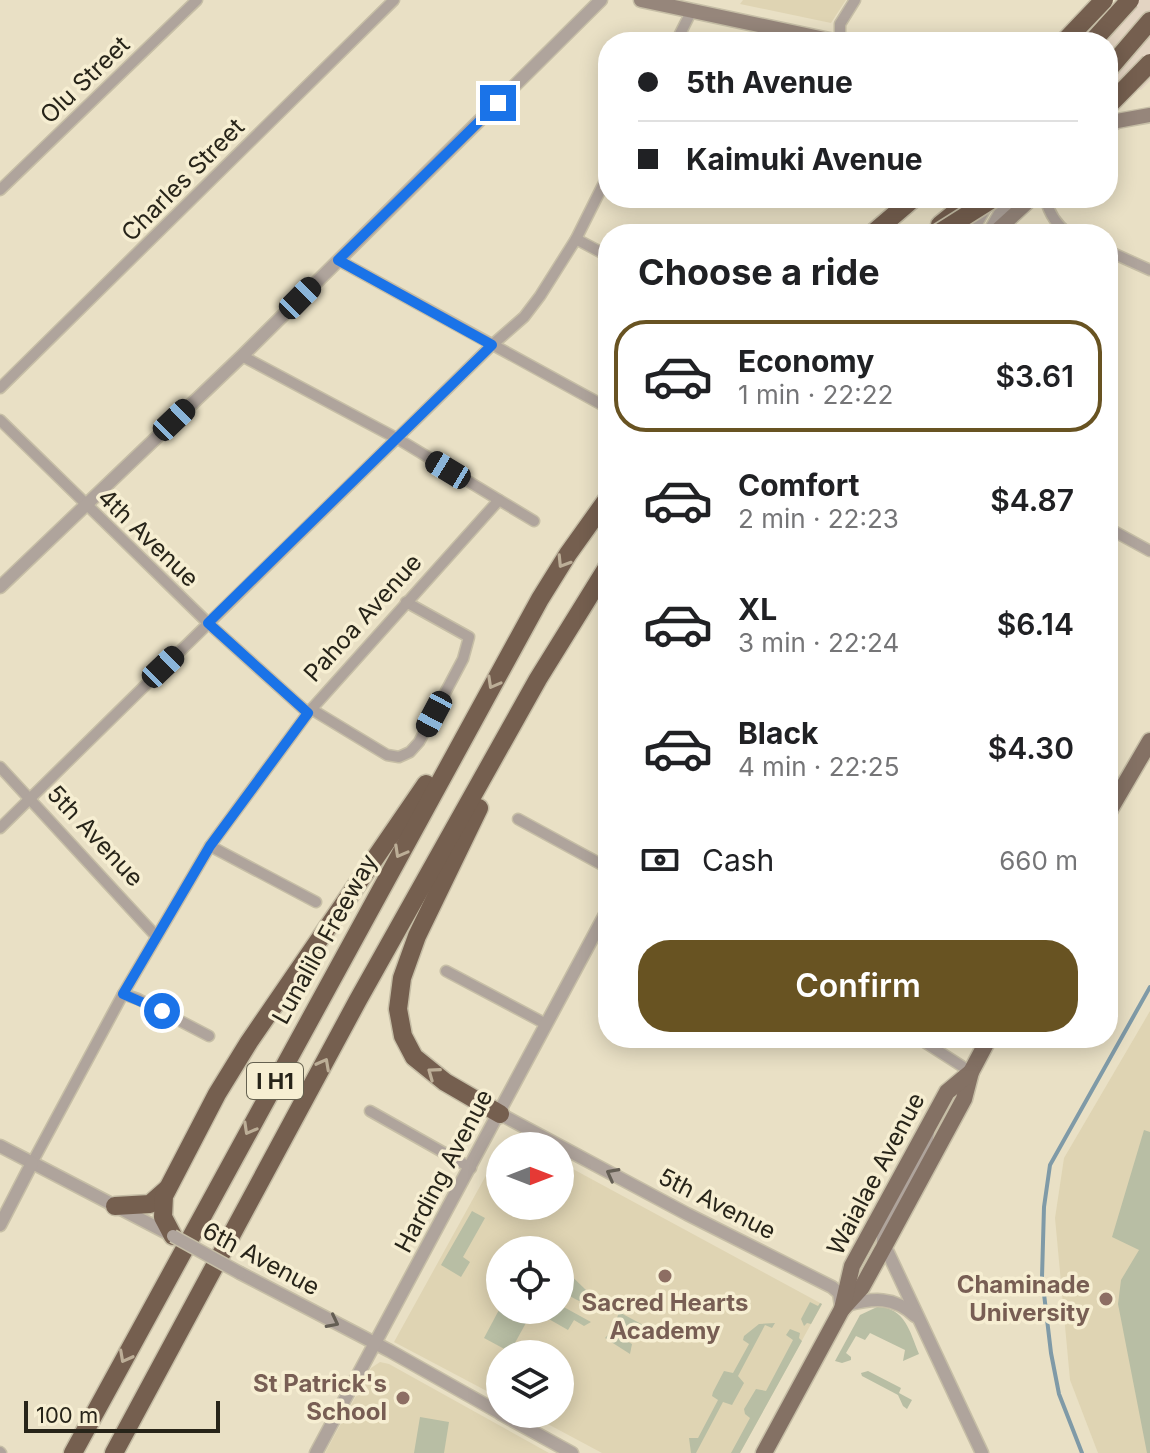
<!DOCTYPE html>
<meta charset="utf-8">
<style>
body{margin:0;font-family:Inter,sans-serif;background:#f2f2f2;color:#202124;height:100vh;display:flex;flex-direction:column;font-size:30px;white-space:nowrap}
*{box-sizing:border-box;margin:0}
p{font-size:26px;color:#757577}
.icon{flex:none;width:44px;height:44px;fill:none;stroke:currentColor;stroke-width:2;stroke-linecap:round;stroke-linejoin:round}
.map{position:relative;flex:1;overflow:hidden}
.drawer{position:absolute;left:598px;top:224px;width:520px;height:824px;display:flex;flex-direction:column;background:#fff;border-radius:32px;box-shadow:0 4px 20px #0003}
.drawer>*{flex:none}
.hud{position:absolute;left:598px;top:32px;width:520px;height:176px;border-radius:32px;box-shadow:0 4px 20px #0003;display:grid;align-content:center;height:176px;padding:0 40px;background:#fff}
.needle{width:52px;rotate:90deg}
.tools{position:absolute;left:486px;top:1132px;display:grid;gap:16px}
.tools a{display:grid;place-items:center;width:88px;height:88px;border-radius:50%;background:#fff;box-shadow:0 4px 20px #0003;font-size:40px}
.scale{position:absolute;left:24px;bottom:20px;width:196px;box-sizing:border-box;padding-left:8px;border:4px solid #272419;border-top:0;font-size:22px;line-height:28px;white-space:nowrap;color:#272419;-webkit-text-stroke:6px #f6eed2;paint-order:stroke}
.end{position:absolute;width:36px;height:36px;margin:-18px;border:10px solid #1a73e8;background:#fff;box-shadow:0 0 0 4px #fff}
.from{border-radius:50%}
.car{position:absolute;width:24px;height:48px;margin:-24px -12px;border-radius:10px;box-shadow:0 0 6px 2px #0007;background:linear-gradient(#222 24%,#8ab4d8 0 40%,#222 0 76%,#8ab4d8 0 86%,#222 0)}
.hud b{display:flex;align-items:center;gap:28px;height:76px;font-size:30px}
.hud b+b{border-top:2px solid #e0e0e0}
.hud i{width:20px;height:20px;background:#202124}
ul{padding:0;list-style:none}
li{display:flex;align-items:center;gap:24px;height:112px;margin:0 16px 12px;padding:0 24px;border:4px solid transparent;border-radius:32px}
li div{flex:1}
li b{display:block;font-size:30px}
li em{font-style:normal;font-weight:600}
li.on{border-color:#685322}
li>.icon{width:72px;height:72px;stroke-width:1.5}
h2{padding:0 40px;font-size:36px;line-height:96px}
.pay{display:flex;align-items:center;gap:20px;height:88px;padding:0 40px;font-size:30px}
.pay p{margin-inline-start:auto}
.button{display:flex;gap:16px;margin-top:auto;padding:16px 40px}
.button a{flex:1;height:92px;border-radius:32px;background:#685322;color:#fff;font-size:32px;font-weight:600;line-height:92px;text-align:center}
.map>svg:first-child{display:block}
.built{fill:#dfd4b3;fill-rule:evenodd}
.industrial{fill:#e3d4c2}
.green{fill:#b8bea4}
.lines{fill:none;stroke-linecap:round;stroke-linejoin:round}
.stream{stroke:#7f9aa7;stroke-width:4}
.minor-casing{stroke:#c6bea6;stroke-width:13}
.tertiary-casing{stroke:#c6bea6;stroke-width:15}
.secondary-casing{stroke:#c6bea6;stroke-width:17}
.primary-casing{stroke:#c6bea6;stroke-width:19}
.motorway-casing{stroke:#c6bea6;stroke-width:21}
.minor{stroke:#afa49c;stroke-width:10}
.tertiary{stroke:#afa49c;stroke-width:12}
.secondary{stroke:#96867b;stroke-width:14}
.primary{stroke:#847164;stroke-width:16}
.motorway{stroke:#755f4f;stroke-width:18}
.tertiary-bridge-casing{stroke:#c6bea6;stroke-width:15;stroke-linecap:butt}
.motorway-bridge-casing{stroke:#c6bea6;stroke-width:21;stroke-linecap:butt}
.tertiary-bridge{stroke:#afa49c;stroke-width:12}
.motorway-bridge{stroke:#755f4f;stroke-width:18}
.oneway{stroke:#bcae97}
.oneway2{stroke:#645e54}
.route{stroke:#1a73e8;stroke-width:10}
.education-dot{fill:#8d6e63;stroke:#f6eed2;stroke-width:3}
.labels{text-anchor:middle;stroke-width:7;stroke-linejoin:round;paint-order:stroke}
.shield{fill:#f6eed2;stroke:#656150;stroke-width:2}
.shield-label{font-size:22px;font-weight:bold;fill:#272419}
.street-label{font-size:24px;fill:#272419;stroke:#f6eed2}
.education-label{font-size:24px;font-weight:bold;fill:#785e54;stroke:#f6eed2;text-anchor:end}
</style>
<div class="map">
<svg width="1150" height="1453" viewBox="0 0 1150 1453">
<rect width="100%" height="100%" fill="#e9e0c5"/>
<g class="built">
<path d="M743 0H846L831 23 740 4Z"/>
<path d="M1150 1011V1453H1098L1070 1380 1055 1218 1064 1158Z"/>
<path d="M500 1150V1206H560V1162L822 1304 740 1453H602L529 1414H560V1354H500V1398L394 1342ZM500 1250H560V1310H500Z"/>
<path d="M380 1362 389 1364 549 1453H325L371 1368Z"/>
</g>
<path class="industrial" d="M1129 0H1150V81L1141 90 1108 82 1107 42Z"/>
<g class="green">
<path d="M1144 1130 1150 1132V1453H1147L1118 1304 1121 1280 1139 1250 1112 1237Z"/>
<path d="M472 1211 485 1218 463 1257 470 1262 461 1277 441 1265Z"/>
<path d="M560 1265 586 1290 587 1295 584 1301H579L560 1291Z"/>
<path d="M810 1302 818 1306 820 1303 822 1304 811 1324 807 1323 804 1326 801 1319Z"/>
<path d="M560 1305 591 1322 584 1326 574 1320 568 1330 547 1318 548 1310H560Z"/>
<path d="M877 1307C905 1307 910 1332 919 1354L903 1361 905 1350 870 1333 865 1340 856 1336 846 1353 851 1357V1360L842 1363 835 1361 860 1315Z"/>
<path d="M500 1308 533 1310 510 1352 484 1338Z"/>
<path d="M619 1312 645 1326 642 1331 638 1333 616 1321Z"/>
<path d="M775 1323 772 1328 765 1325 738 1376 744 1383 732 1405 723 1402 696 1453H691L689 1438H698L718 1400 712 1396 713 1392 724 1371 733 1373 749 1344 743 1340 744 1336 759 1324Z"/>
<path d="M790 1329 800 1333 799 1338 802 1341 740 1453H731L750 1418 745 1414 744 1409 756 1389 766 1391 793 1340 786 1335Z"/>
<path d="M611 1332 632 1344 630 1354 605 1338Z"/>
<path d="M868 1371 901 1388 899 1393 912 1400 907 1409 903 1406 898 1395 862 1376 861 1373Z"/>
<path d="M420 1417 449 1422 444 1453H414Z"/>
</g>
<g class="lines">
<path class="stream" d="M1082 1453 1059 1394 1051 1353 1042 1277 1044 1207 1050 1165 1150 987"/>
<g class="minor-casing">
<g id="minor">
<path d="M676 42 692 10"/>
<path d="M840 42V24L855 0"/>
<path d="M0 190 197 0"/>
<path d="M1045 198C1049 213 1056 225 1069 234"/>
<path d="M576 239 608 256"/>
<path d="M1108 251 1150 270"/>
<path d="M338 260 608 408"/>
<path d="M242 356 398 439 534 521"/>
<path d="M0 388 394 0"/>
<path d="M0 420 208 623 308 713"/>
<path d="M1108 528 1150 551"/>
<path d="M311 709 387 755 399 757 410 752 419 742 463 659 469 637 406 602"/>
<path d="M0 767 156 936"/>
<path d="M518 819 608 868"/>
<path d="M0 828 492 345 524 317 540 296 576 239 608 175"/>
<path d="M210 846 316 902"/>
<path d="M446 971 546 1024"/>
<path d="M123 994 138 999 209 1036"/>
<path d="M918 1038 971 1072"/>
<path d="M370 1111 471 1168"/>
<path d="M32 1163 123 994 210 846 308 713 499 500"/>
<path d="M0 1452 1 1453"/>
</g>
</g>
<g class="tertiary-casing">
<g id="tertiary">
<path d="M970 234 987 204"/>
<path d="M988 234 1009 198"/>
<path d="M0 587 242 356 601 0"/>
<path d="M500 1114 687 1214 832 1287 839 1293 841 1306"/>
<path d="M928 1132C924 1170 881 1213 883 1242L982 1453"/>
<path d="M0 1146 173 1236"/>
<path d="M0 1225 32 1163"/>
<path d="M240 1273 390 1351 500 1413"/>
<path d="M847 1305C873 1298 894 1296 915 1316"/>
<path d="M501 1414 572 1453"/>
<path d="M316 1453 608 909"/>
</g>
</g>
<g class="secondary-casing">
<g id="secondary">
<path d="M641 0 839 42"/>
<path d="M1108 126 1117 121 1150 115"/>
<path d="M993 234 1032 198"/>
</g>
</g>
<g class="primary-casing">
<g id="primary">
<path d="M1108 813 1150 741"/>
<path d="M842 1309 862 1287 884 1247 964 1099 971 1072 989 1038"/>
<path d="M764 1453 842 1309 852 1266 947 1092 971 1072"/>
</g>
</g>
<g class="motorway-casing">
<g id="motorway">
<path d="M1108 70 1150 21"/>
<path d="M940 225 973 198"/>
<path d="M872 234 914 198"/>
<path d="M479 808 417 936 402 978 398 1009 403 1036 414 1057 445 1082 500 1114"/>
<path d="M115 1206 150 1204 167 1189"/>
<path d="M173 1236 163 1217 164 1196 217 1094 249 1042 426 784"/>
<path d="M73 1453 540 599 568 554 608 498"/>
<path d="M114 1453 358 1000 538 679 608 566"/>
</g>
</g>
<use href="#minor" class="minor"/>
<use href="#tertiary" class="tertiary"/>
<use href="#secondary" class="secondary"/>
<use href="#primary" class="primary"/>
<use href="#motorway" class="motorway"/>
<g class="tertiary-bridge-casing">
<path id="tertiary-bridge" d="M173 1236 240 1273"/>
</g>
<g class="motorway-bridge-casing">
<g id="motorway-bridge">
<path d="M1064 42 1104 0"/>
<path d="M1092 42 1130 0"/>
<path d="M1108 106 1150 63"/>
<path d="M937 234 994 198"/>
</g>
</g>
<use href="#tertiary-bridge" class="tertiary-bridge"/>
<use href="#motorway-bridge" class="motorway-bridge"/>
</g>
<defs><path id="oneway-chevron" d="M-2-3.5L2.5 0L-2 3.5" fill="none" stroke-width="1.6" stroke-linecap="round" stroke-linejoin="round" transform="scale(2)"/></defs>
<g class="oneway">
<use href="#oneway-chevron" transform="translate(563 562) rotate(122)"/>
<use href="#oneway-chevron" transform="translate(493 683) rotate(119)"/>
<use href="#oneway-chevron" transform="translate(400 852) rotate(119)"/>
<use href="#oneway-chevron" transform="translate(324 1064) rotate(-62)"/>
<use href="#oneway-chevron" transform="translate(433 1073) rotate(-144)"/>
<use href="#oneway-chevron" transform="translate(249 1129) rotate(119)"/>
<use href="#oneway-chevron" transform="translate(125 1357) rotate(118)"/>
</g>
<g class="oneway2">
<use href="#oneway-chevron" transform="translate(612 1174) rotate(-152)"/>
<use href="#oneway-chevron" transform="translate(333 1322) rotate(27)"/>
</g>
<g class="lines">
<path class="route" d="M162 1011 123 994 210 846 308 713 208 623 492 345 338 260 498 103"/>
</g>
<g class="education-dot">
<circle cx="665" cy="1276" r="8"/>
<circle cx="1106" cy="1299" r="8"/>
<circle cx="403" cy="1398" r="8"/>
</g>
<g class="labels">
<rect class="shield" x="247" y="1063" width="56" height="36" rx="6"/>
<g class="shield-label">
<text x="275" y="1089">I H1</text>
</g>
<g class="street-label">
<text transform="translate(85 80) rotate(-44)" y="8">Olu Street</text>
<text transform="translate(183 180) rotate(-45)" y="8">Charles Street</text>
<text transform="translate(148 538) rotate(44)" y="8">4th Avenue</text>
<text transform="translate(363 618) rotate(-48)" y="8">Pahoa Avenue</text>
<text transform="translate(95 836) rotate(47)" y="8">5th Avenue</text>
<text transform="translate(325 939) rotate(-61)" y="8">Lunalilo Freeway</text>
<text transform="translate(444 1171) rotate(-62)" y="8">Harding Avenue</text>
<text transform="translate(876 1174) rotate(-62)" y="8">Waialae Avenue</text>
<text transform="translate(717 1204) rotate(27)" y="8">5th Avenue</text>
<text transform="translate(261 1259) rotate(28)" y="8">6th Avenue</text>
</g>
<g class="education-label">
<text x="1090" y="1293">Chaminade<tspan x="1090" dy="28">University</tspan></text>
<text x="665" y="1311" text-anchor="middle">Sacred Hearts<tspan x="665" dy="28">Academy</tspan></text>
<text x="387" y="1392">St Patrick's<tspan x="387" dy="28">School</tspan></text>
</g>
</g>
</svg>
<div class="tools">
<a><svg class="needle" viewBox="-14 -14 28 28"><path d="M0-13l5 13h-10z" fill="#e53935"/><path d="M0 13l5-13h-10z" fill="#757577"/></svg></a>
<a><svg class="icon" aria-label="locate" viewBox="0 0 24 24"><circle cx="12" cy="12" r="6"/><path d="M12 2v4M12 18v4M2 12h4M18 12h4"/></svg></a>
<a><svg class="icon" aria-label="layers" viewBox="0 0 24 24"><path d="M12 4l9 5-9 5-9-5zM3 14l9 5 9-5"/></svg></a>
</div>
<div class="scale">100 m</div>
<i class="end from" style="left:162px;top:1011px"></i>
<i class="end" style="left:498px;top:103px"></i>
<i class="car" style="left:300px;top:298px;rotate:45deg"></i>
<i class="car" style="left:174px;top:420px;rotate:46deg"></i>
<i class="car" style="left:448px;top:470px;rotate:301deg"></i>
<i class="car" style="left:163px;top:667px;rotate:46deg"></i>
<i class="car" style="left:434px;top:714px;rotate:208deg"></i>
<div class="hud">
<b><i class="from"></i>5th Avenue</b>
<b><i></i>Kaimuki Avenue</b>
</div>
<section class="drawer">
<h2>Choose a ride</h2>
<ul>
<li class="on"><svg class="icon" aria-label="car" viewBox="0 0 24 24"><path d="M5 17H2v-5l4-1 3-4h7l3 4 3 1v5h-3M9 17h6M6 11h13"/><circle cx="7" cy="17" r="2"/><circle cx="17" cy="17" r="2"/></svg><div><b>Economy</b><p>1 min · 22:22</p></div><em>$3.61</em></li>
<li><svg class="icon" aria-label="car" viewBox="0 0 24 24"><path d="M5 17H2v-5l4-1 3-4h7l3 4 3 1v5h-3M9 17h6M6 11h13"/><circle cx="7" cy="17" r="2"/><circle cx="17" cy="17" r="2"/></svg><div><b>Comfort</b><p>2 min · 22:23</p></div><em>$4.87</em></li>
<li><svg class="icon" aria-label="car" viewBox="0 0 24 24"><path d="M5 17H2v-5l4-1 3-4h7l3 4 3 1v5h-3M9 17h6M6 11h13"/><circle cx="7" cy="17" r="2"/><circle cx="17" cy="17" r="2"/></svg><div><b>XL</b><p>3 min · 22:24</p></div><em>$6.14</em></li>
<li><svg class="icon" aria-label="car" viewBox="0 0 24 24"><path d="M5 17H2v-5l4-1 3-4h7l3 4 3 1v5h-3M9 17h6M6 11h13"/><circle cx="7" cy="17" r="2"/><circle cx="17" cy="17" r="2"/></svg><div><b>Black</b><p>4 min · 22:25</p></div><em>$4.30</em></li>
</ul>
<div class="pay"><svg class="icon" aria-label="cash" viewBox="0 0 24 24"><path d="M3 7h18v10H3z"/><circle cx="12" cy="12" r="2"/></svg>Cash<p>660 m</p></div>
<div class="button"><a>Confirm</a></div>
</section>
</div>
